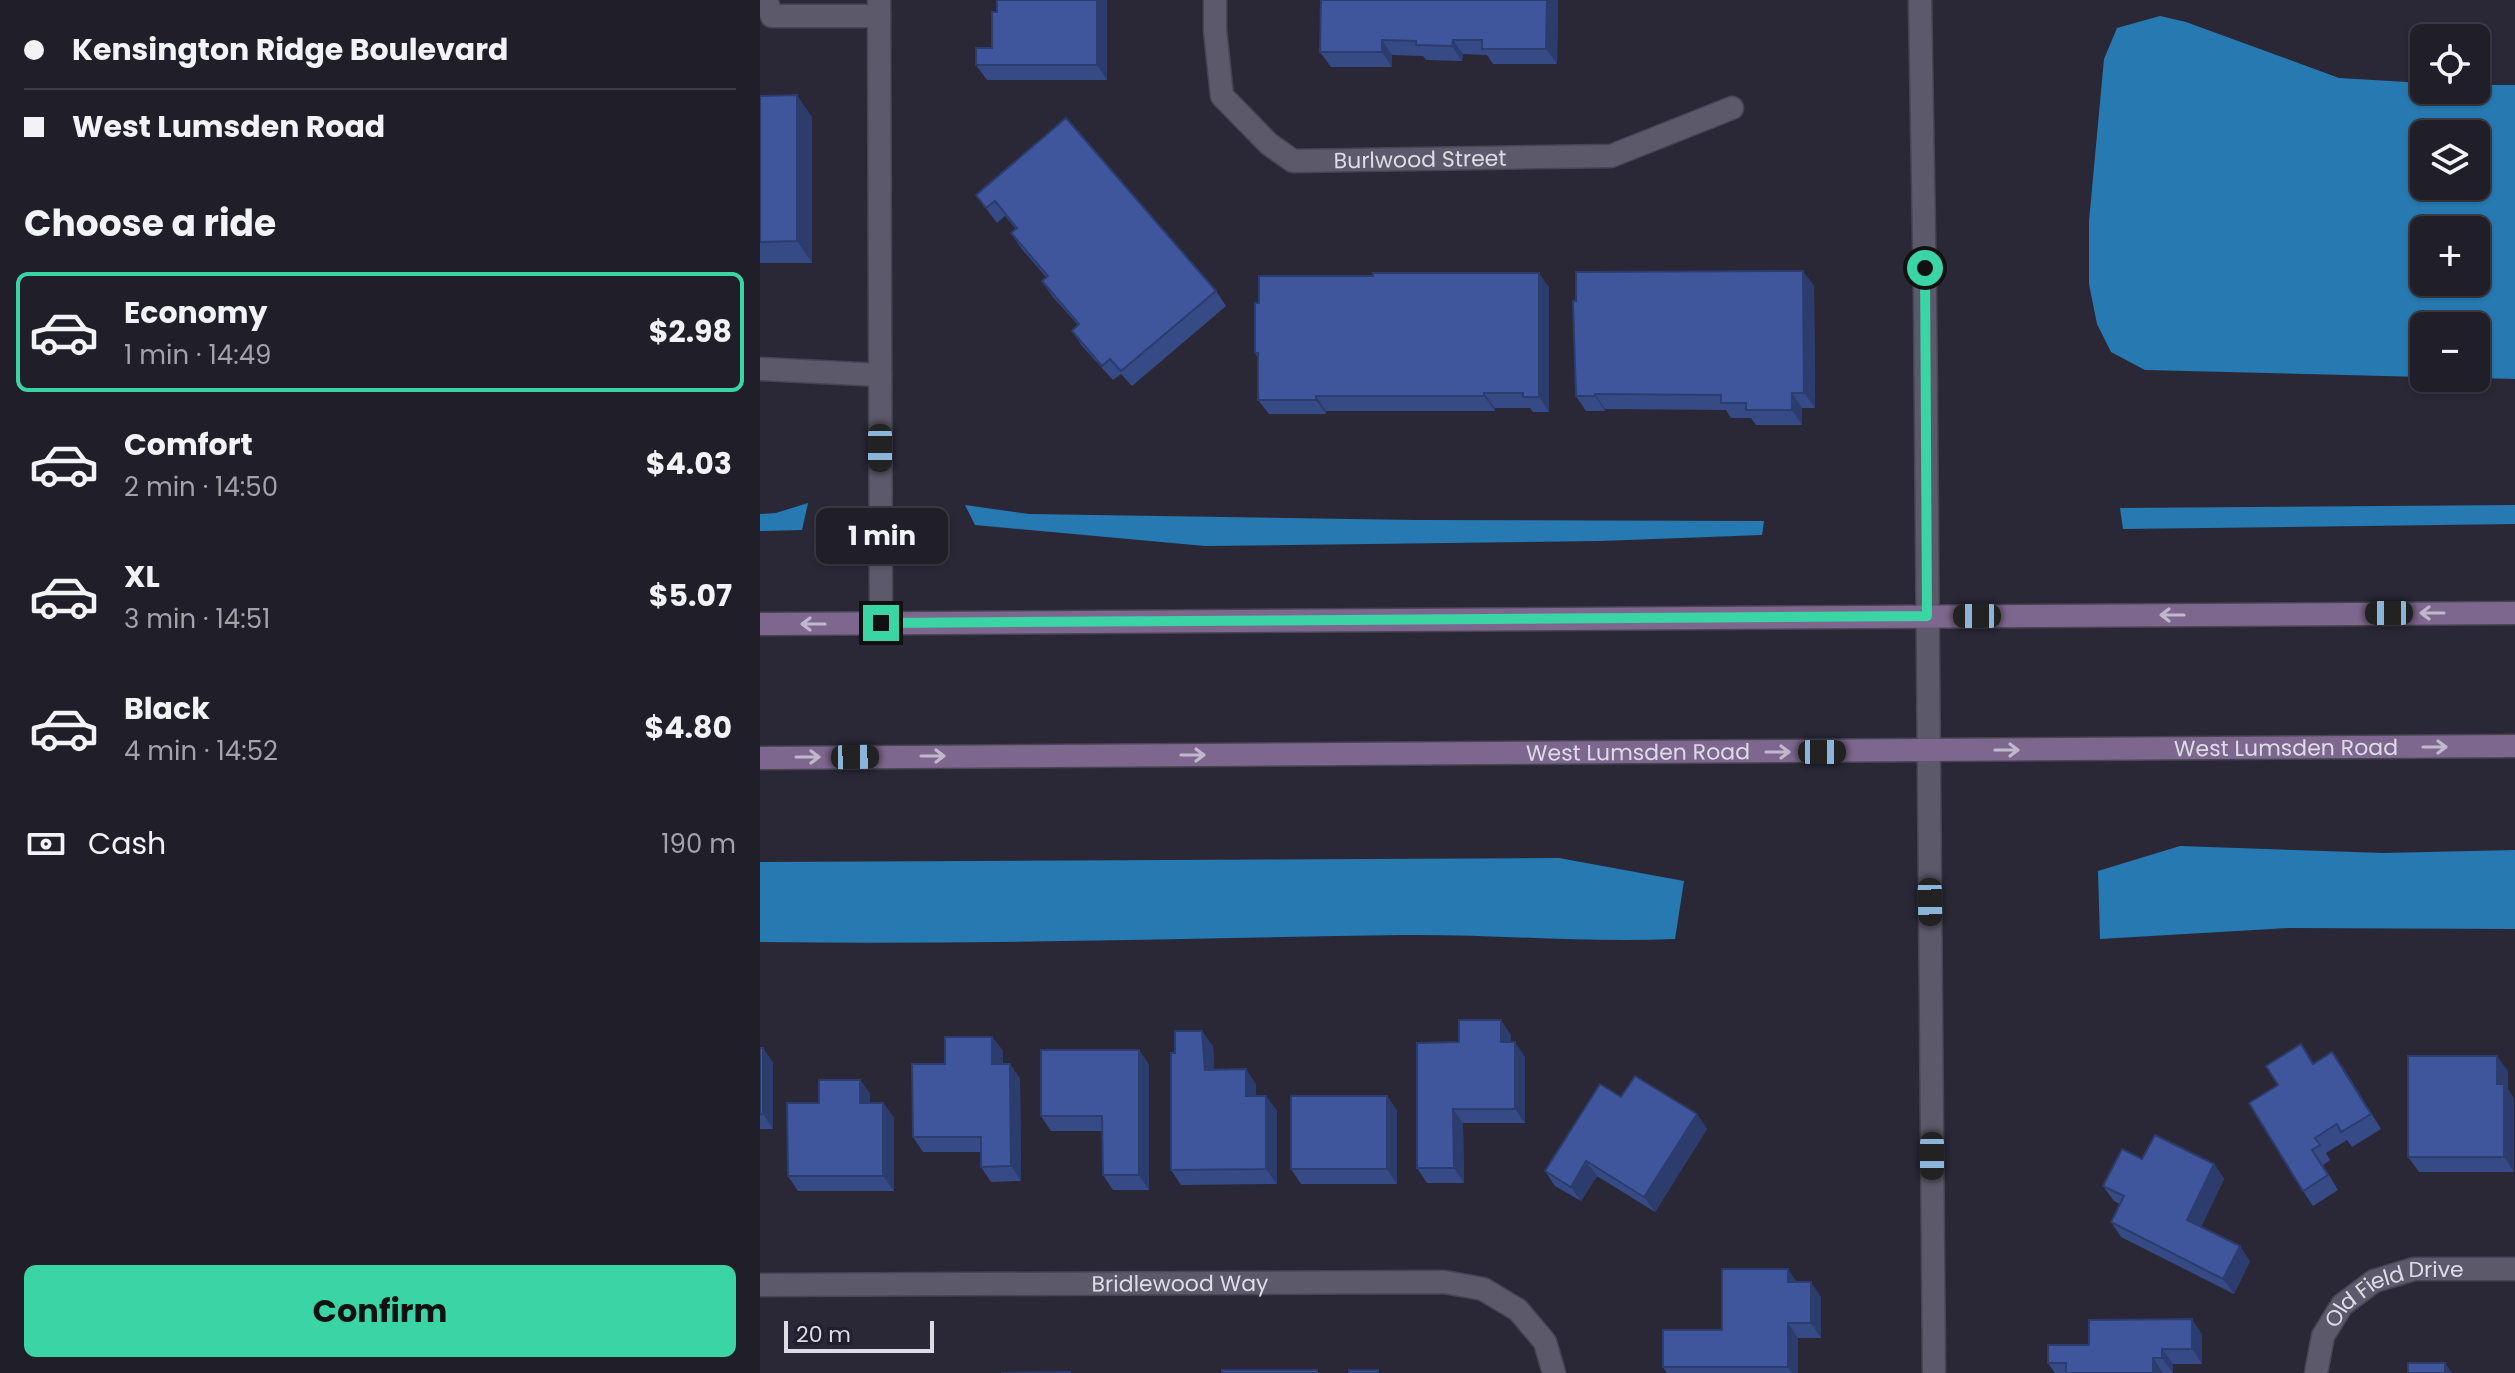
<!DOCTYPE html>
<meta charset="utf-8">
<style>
body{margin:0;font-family:Poppins,sans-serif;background:#2d2b35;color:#f1f3f6;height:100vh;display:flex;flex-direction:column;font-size:30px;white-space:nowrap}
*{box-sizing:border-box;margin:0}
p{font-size:26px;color:#a2a2a8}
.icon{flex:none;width:44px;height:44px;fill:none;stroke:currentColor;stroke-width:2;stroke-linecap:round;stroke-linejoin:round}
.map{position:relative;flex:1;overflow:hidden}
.side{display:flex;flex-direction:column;background:#201e29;width:760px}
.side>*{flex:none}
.hud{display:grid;align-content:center;height:176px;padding:0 24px;background:#201e29}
.tools{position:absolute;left:1650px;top:24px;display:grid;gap:16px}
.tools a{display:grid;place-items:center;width:80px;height:80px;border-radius:12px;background:#201e29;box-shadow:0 2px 6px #0004,0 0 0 2px #3d3c46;font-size:40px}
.scale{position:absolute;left:24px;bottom:20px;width:150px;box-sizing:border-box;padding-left:8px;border:4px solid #dddce6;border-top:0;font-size:22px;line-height:28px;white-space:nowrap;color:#dddce6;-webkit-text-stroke:6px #211e2d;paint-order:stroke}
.end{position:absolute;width:36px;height:36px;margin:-18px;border:10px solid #3ad4a5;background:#111;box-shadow:0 0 0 4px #111}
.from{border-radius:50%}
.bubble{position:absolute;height:56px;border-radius:12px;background:#201e29;box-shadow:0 2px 6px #0004,0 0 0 2px #3d3c46;font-size:26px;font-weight:700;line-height:56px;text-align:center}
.car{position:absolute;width:24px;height:48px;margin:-24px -12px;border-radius:10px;box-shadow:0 0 6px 2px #0007;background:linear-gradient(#222 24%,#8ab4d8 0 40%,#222 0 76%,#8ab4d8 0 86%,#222 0)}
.hud b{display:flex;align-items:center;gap:28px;height:76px;font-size:30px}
.hud b+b{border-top:2px solid #3d3c46}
.hud i{width:20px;height:20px;background:#f1f3f6}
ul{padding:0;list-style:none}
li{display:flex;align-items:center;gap:24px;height:120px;margin:0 16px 12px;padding:0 8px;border:4px solid transparent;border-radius:12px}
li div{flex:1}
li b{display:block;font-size:30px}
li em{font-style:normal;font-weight:700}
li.active{border-color:#3ad4a5}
li>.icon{width:72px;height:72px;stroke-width:1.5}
h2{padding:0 24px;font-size:36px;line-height:96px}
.pay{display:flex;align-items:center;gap:20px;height:88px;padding:0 24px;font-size:30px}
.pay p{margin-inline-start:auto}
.primary-button{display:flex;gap:16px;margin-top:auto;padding:16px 24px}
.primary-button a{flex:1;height:92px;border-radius:12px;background:#3ad4a5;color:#111;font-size:32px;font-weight:700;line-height:92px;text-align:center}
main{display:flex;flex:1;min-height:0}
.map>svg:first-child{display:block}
.water{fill:#267ab1;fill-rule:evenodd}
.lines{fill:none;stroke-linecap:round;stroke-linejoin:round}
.service-casing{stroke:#484552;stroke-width:25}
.minor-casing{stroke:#484552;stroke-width:25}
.tertiary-casing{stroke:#484552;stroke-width:25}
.secondary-casing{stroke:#484552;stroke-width:25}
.service{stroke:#5c596a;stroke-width:22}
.minor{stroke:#5c596a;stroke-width:22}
.tertiary{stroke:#5c596a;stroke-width:22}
.secondary{stroke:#7e678e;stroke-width:22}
.wall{fill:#364a86}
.shaded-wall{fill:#2c3c6d}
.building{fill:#3f569c;stroke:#2c3c6d;stroke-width:2}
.oneway{stroke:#c0b9cc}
.route{stroke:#3ad4a5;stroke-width:10}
.labels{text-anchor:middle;stroke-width:6;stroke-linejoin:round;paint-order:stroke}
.street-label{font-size:22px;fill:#dddce6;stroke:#211e2d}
</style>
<main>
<section class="side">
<div class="hud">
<b><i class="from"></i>Kensington Ridge Boulevard</b>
<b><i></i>West Lumsden Road</b>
</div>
<h2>Choose a ride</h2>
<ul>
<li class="active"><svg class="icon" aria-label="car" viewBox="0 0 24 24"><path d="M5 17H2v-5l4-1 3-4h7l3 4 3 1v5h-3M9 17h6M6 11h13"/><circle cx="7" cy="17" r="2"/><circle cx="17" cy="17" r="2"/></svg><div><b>Economy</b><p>1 min · 14:49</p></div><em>$2.98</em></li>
<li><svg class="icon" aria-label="car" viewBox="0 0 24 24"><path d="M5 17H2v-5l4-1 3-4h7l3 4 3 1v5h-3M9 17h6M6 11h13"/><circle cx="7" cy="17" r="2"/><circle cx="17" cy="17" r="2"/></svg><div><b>Comfort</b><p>2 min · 14:50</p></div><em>$4.03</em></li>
<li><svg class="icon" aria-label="car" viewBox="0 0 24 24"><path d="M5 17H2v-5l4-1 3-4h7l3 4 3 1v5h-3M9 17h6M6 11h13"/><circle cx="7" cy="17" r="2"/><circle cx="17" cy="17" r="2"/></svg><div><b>XL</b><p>3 min · 14:51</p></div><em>$5.07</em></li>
<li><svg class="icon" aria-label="car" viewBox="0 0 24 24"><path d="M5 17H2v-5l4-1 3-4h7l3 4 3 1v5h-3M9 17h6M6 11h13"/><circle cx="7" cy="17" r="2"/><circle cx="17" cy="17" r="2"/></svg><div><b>Black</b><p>4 min · 14:52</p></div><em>$4.80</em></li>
</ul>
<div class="pay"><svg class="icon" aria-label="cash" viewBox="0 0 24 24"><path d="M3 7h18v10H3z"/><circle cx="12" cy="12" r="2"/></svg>Cash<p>190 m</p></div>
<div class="primary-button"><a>Confirm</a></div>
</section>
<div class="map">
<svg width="1755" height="1373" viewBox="0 0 1755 1373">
<rect width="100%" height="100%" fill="#2a2837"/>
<g class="water">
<path d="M1400 16 1426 22 1579 78 1664 83V90H1716V85H1755V379L1716 378V326H1664V377L1385 370 1351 352 1337 324 1329 284V221L1344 59 1357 28ZM1716 134V186H1664V134ZM1664 230H1716V282H1664Z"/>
<path d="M48 503 42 530 0 531V514L16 513Z"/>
<path d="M205 505 269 514 655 520 1004 521 1002 535 840 541 445 546 215 525Z"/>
<path d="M1755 505V524L1363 529 1360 508Z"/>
<path d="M1420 846 1623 853 1755 850V929L1530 928 1340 939 1338 871Z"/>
<path d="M799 858 924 881 915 939C824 943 733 934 642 935 428 938 214 945 0 942V862Z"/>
</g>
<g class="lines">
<g class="service-casing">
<g id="service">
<path d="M6 0 12 16H119"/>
<path d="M119 0 121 623"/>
<path d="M0 369 120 375"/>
</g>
</g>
<g class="minor-casing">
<g id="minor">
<path id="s1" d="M455 0V30L462 96 509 144 533 161 851 156 972 108"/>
<path id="s2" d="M0 1285 684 1282 723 1289 758 1310 785 1342 794 1373"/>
<path id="s3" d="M1556 1373 1563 1336 1582 1305 1614 1281 1654 1269H1755"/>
</g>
</g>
<g class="tertiary-casing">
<path id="tertiary" d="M1160 0 1165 297 1174 1373"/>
</g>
<g class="secondary-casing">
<g id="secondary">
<path d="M0 624 1755 613"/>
<path id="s4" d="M0 758 1755 746"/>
</g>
</g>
<use href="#service" class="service"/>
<use href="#minor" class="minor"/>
<use href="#tertiary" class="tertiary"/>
<use href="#secondary" class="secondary"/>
</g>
<g class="wall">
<path d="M347 0V80H227L216 65 232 48Z"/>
<path d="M798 0 797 64H733L727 55 703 54 702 61 666 60 663 56 632 55V67H571L560 52Z"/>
<path d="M0 96 52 117V263H0Z"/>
<path d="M216 195 456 291 466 306 372 386 361 374 353 380 322 346 312 331 318 325 292 296 282 281 286 277 261 248 251 233 256 229 245 216 237 223Z"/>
<path d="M1054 286 1055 408H1042V425H996L991 418H971L966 410 845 409V411H826L816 396Z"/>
<path d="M789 287V412H773L770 408H735V411H566V414H509L498 400V358L495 353Z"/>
<path d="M751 1035V1042L765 1057V1123H703L704 1183H667L657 1168 699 1042Z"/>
<path d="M232 1037 243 1051V1064H250L260 1079 261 1181 231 1182 221 1167V1152H163L153 1137 185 1064Z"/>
<path d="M453 1046 454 1070 496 1084V1096H506L517 1111V1184L421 1185 411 1170 415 1053Z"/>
<path d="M0 1048H3L13 1063V1129H0Z"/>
<path d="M379 1050 389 1065V1190H353L343 1175 342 1131H291L281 1116Z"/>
<path d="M1554 1063 1583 1067 1621 1129 1592 1147 1587 1140 1566 1153 1570 1160 1563 1165 1578 1190 1553 1206 1543 1191Z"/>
<path d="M1748 1071V1089L1754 1099V1172H1659L1648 1157Z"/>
<path d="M100 1080 110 1094V1103H123L134 1118V1191H38L28 1176 59 1103Z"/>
<path d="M627 1096 637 1111V1184H541L531 1169Z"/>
<path d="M861 1097 937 1114 947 1129 895 1212 837 1176 821 1201 795 1186 785 1171Z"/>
<path d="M1382 1159 1454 1164 1464 1179 1441 1227 1490 1261 1474 1294 1361 1237 1351 1222 1360 1204 1354 1201 1343 1186Z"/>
<path d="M1037 1282 1061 1297V1338H1038V1373H907L903 1367Z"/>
<path d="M1442 1334V1364H1413V1373H1295L1288 1363 1329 1345Z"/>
</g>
<g class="shaded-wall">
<path d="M337 0H347V80L337 65Z"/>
<path d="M787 0H798L797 64 786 49Z"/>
<path d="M622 40 632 55V67L622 52Z"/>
<path d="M693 40 703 54 702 61 692 46Z"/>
<path d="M37 95 52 117V263L37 241Z"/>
<path d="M1043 271 1054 286 1055 408 1044 393Z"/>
<path d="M779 273 789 287V412L779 397Z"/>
<path d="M724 393 735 408V411L724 396Z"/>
<path d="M1032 393 1042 408V425L1032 410Z"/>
<path d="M835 394 845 409V411L835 396Z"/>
<path d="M556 396 566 411V414L556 400Z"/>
<path d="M741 1020 751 1035V1057L741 1042Z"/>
<path d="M442 1031 453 1046 455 1084 445 1070Z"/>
<path d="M232 1037 243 1051V1079L232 1064Z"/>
<path d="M755 1042 765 1057V1123L755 1109Z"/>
<path d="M3 1048 13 1063V1129L3 1114Z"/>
<path d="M379 1050 389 1065V1190L379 1175Z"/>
<path d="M1572 1052 1583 1067 1621 1129 1611 1114Z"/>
<path d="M1737 1056 1748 1071V1089L1754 1099V1172L1744 1157 1737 1084Z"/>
<path d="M250 1064 260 1079 261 1181 251 1166Z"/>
<path d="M486 1069 496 1084V1111L486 1096Z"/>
<path d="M100 1080 110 1094V1118L100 1103Z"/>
<path d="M506 1096 517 1111V1184L506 1169Z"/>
<path d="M627 1096 637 1111V1184L627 1169Z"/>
<path d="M123 1103 134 1118V1191L123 1176Z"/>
<path d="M693 1109 703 1123 704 1183 694 1168Z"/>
<path d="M937 1114 947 1129 895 1212 884 1197Z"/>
<path d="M826 1161 837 1176 821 1201 811 1187Z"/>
<path d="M1454 1164 1464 1179 1437 1235 1427 1220Z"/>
<path d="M1480 1246 1490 1261 1474 1294 1463 1279Z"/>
<path d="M1028 1269 1038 1284 1028 1282Z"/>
<path d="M1051 1282 1061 1297V1338L1051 1323Z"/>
<path d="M1432 1319 1442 1334V1364L1432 1349Z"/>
<path d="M1028 1323 1038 1338V1373H1032L1028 1367Z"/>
<path d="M1402 1349 1413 1364V1373L1402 1358Z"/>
<path d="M1393 1358 1403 1373H1393Z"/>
<path d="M1685 1363 1692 1373H1685Z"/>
</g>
<g class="building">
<path d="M237 0H337V65H216V48H232V12H237Z"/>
<path d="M561 0H787L786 49H722V40H693L692 46 656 45V41L622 40V52H560Z"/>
<path d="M37 95V241L0 242V96Z"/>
<path d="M306 118 456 291 361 371 350 359 342 366 312 331 319 324 282 281 288 276 251 233 257 228 235 201 226 208 216 195Z"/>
<path d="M1043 271 1044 393H1032V410H986V403H961V395L835 394V396H816L813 301H816V272Z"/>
<path d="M613 273H779V397H763V393H724V396H556V400H498V353H495V303H499V276H613Z"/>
<path d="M699 1020H741V1042H755V1109H693L694 1168H657V1043L699 1042Z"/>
<path d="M415 1031H442L445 1070 486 1069V1096H506V1169L411 1170V1053H415Z"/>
<path d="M185 1037H232V1064H250L251 1166 221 1167V1137H153L152 1064H185Z"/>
<path d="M1541 1044 1553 1064 1572 1052 1611 1114 1581 1132 1577 1124 1555 1138 1560 1145 1552 1150 1568 1175 1543 1191 1489 1103 1518 1085 1506 1066Z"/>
<rect x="0" y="1048" width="3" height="66"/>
<path d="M281 1050H379V1175H343L342 1116H281Z"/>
<path d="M1648 1056H1737V1084H1744V1157H1648Z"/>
<path d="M875 1076 937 1114 884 1197 826 1161 811 1187 785 1171 840 1084 861 1097Z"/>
<path d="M59 1080H100V1103H123V1176H28L27 1103H59Z"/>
<rect x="531" y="1096" width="96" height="73"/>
<path d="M1395 1135 1454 1164 1427 1220 1480 1246 1463 1279 1351 1222 1364 1196 1343 1186 1362 1149 1382 1159Z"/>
<path d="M962 1269H1028V1282H1051V1323H1028V1367H903V1330H962Z"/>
<path d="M1432 1319V1349H1402V1358H1393V1373H1306V1363H1288V1345H1329V1320Z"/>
<rect x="1648" y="1363" width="37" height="10"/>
<rect x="462" y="1370" width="95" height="3"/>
<rect x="589" y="1370" width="29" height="3"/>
<path d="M310 1372V1373H241Z"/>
</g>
<defs><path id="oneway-shaft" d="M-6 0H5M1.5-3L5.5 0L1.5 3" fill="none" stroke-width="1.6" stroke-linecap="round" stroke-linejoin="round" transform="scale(2)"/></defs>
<g class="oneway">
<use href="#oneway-shaft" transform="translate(1672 613) rotate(180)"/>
<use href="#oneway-shaft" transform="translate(1412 615) rotate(180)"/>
<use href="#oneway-shaft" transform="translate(53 624) rotate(180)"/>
<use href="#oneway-shaft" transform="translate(1675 747)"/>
<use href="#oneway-shaft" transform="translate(1247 750)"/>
<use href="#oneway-shaft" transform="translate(1018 752)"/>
<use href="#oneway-shaft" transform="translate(433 755)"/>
<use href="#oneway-shaft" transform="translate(173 756)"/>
<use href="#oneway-shaft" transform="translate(48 757)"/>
</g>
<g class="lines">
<path class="route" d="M121 623 1167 616 1165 268"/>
</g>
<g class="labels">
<g class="street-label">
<text dy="8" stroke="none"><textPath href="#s1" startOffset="320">Burlwood Street</textPath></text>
<text dy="8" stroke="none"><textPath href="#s4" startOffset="1526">West Lumsden Road</textPath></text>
<text dy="8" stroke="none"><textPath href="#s4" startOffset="878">West Lumsden Road</textPath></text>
<text dy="8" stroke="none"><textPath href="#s2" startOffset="420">Bridlewood Way</textPath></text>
<text dy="8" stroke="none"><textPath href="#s3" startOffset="128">Old Field Drive</textPath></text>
</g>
</g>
</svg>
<div class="tools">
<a><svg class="icon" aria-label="locate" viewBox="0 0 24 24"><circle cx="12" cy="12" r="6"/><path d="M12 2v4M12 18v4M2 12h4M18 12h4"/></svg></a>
<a><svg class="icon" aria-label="layers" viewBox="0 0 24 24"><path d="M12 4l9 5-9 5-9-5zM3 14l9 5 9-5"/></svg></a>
<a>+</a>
<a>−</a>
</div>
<div class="scale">20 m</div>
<i class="end from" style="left:1165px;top:268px"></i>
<i class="end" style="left:121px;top:623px"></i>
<div class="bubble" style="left:56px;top:508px;width:132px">1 min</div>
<i class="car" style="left:120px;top:448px;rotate:180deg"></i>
<i class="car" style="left:1629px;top:613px;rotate:270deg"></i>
<i class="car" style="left:1217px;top:616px;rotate:270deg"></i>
<i class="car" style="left:1062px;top:752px;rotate:90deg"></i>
<i class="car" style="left:95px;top:757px;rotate:89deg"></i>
<i class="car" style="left:1170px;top:902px;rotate:179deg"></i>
<i class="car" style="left:1172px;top:1156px;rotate:180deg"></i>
</div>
</main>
